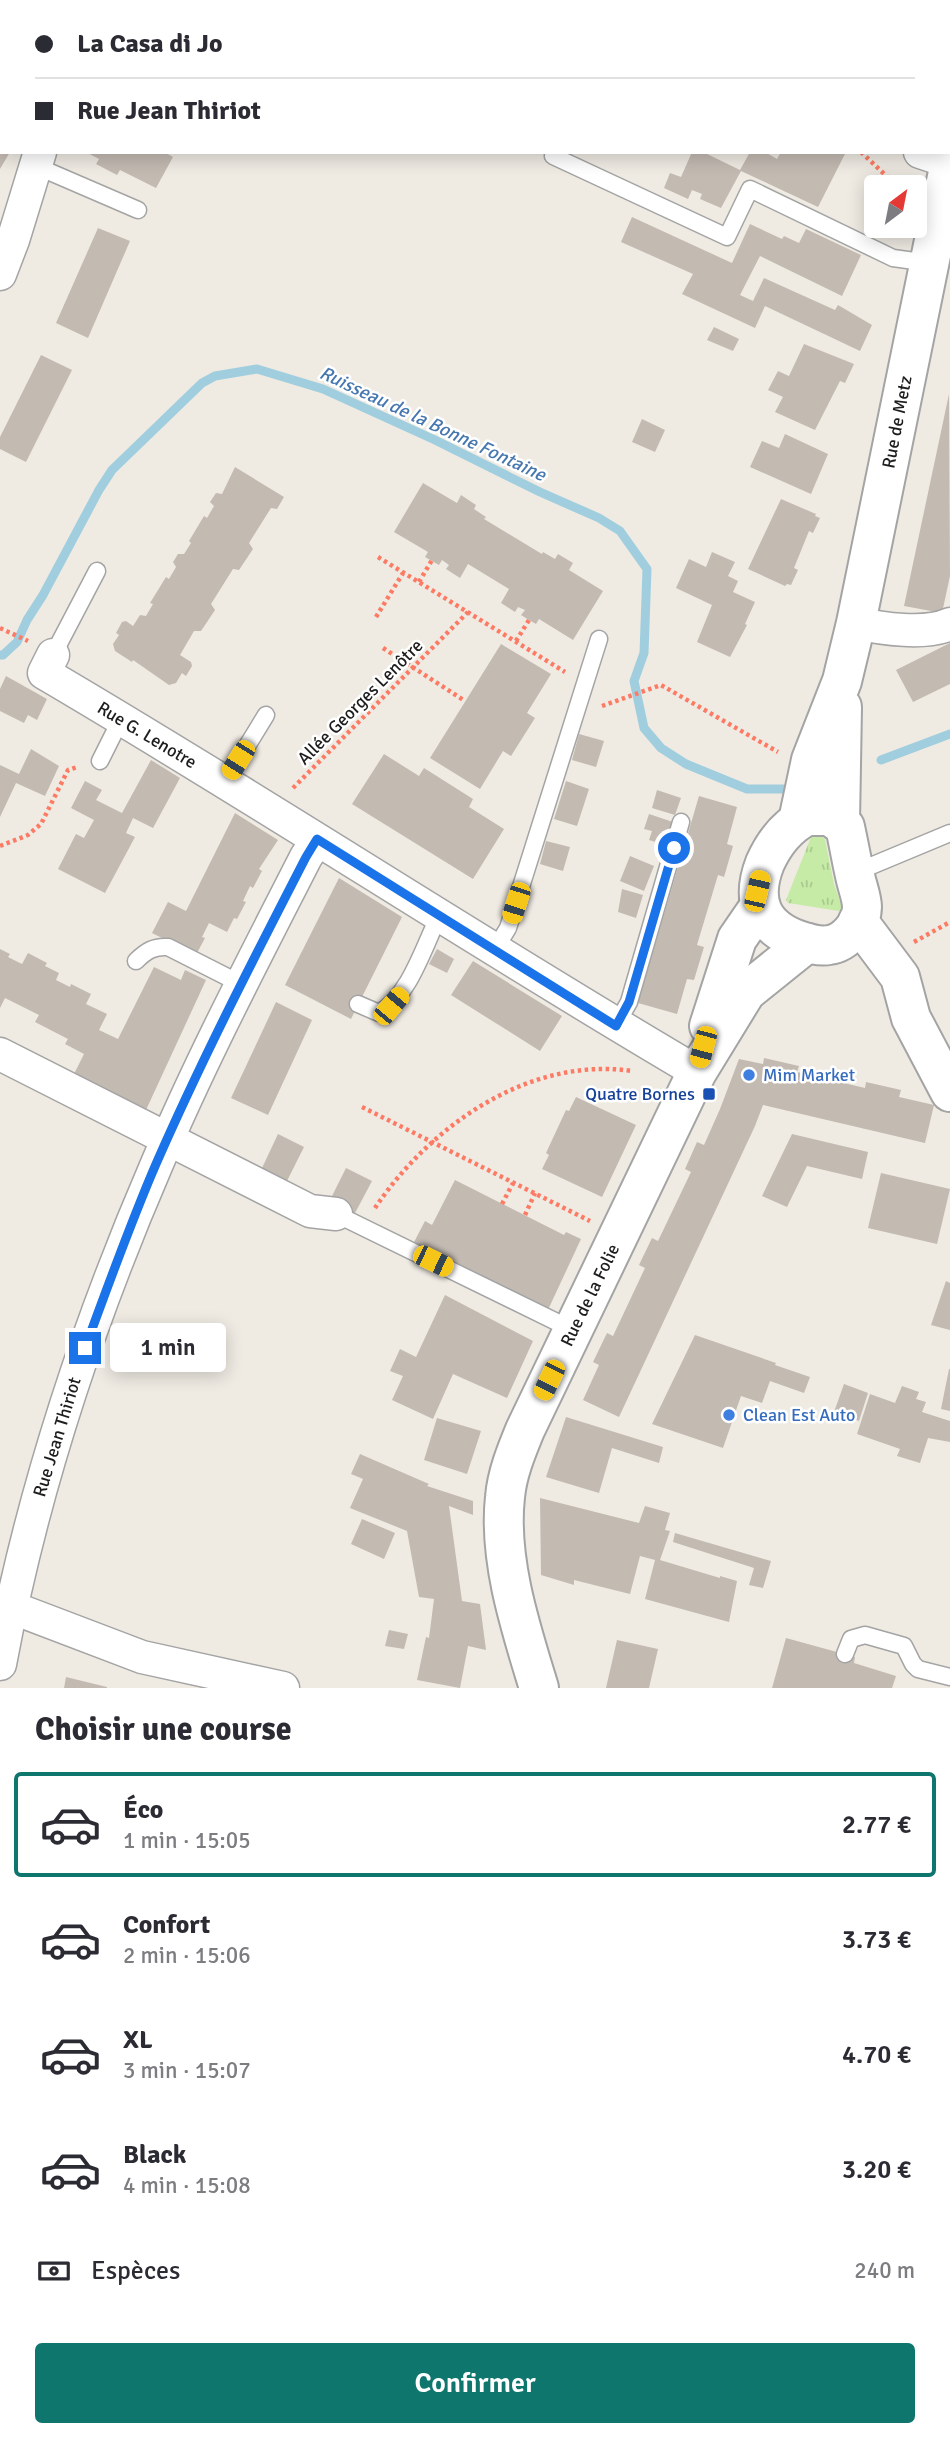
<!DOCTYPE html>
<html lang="fr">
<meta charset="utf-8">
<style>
body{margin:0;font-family:Signika,sans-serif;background:#f7f7f7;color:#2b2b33;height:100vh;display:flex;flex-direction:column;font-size:26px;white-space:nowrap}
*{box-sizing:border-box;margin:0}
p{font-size:23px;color:#7c7c81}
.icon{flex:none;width:38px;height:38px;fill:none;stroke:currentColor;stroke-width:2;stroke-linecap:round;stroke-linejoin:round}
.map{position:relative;height:1688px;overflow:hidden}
.drawer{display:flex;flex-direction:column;background:#fff;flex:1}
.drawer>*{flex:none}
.top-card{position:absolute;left:0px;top:0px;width:950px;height:154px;box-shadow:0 4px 18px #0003;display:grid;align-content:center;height:154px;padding:0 35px;background:#fff}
.needle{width:46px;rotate:32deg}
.tools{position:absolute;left:864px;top:175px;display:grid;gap:14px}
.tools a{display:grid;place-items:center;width:63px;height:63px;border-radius:7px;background:#fff;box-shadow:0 4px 18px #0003;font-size:35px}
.end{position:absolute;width:32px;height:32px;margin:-16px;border:9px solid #1a73e8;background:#fff;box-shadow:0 0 0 4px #fff}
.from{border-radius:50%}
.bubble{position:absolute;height:49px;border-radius:7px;background:#fff;box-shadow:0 4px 18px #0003;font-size:23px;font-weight:600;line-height:49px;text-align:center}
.car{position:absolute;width:21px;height:42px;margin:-21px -10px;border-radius:9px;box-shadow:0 0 5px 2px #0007;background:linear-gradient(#f5c518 24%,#345 0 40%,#f5c518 0 76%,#345 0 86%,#f5c518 0)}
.top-card b{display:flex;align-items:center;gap:24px;height:66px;font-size:26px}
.top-card b+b{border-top:2px solid #e1e1e2}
.top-card i{width:18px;height:18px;background:#2b2b33}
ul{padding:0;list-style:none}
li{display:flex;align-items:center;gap:21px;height:105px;margin:0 14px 10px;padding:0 21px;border:4px solid transparent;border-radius:7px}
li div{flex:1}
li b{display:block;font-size:26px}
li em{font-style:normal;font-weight:600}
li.selected{border-color:#0f766e}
li>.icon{width:63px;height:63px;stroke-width:1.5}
h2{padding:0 35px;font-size:32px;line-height:84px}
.pay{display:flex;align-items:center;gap:18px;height:77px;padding:0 35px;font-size:26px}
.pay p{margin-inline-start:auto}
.cta{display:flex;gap:14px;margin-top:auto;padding:14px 35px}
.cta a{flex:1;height:80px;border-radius:7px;background:#0f766e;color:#fff;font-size:28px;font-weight:600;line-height:80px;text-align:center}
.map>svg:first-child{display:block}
.grass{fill:url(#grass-tufts)}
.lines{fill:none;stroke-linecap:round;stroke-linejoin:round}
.stream{stroke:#a1cede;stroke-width:9}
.building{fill:#c3bab2}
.service-casing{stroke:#a4a4a4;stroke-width:19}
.minor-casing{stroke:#a4a4a4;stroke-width:35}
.tertiary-casing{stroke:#a4a4a4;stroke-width:42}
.path{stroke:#fd7b65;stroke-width:4.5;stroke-dasharray:3.5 3.5;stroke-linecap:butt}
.service{stroke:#fff;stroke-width:16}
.minor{stroke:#fff;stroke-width:32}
.tertiary{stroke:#fff;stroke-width:38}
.route{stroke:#1a73e8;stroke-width:9}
.shop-dot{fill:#3f7fe0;stroke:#fff;stroke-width:2.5}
.transit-dot{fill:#1a4fb4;stroke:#fff;stroke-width:2.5}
.labels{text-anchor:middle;stroke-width:5;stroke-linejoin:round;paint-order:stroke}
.street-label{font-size:18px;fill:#1d1d1d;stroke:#fff}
.shop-label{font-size:18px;fill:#366cbe;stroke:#fff;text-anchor:start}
.transit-label{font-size:18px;fill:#164399;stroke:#fff;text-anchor:end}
.water-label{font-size:19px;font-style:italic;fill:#4777af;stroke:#fff}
</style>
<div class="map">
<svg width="950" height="1688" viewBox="0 0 950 1688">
<defs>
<pattern id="grass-tufts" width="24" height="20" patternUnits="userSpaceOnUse" patternTransform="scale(1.75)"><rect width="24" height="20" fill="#c5eba6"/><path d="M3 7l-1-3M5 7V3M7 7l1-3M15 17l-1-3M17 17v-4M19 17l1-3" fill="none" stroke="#a9c98e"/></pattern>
</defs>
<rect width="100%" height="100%" fill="#efebe3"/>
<path class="grass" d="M818 833 825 839 834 884 842 907 839 911 788 903 786 900 811 837Z"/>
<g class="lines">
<g class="stream">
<path d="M0 655H3L17 642 27 620 43 595 99 490 112 470 202 383 215 376 257 369 323 389 435 440 540 492 599 518 620 531 647 569 644 653 634 681 644 728 661 748 686 764 747 789H784"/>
<path d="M881 760 950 734"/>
</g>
</g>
<g class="building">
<path d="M0 152H10L0 169Z"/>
<path d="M86 152H164L173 157 156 188 120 170 117 175 96 164 99 159Z"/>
<path d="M692 152H703L740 170 750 152H765L777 159 781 152H846L818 207 741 171 721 208 700 199 702 194 692 190 688 199 664 188 670 173 681 177Z"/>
<path d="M632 217 732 263 750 224 782 239 784 236 799 243 806 229 861 255 842 296 760 256 740 295 753 301 764 278 835 310 838 305 872 325 860 351 765 306 755 328 682 294 693 274 621 242Z"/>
<path d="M98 228 130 241 88 338 56 323Z"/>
<path d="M714 327 739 339 733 351 707 340Z"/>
<path d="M804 344 854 364 845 383 840 381 815 430 775 412 783 397 768 390 778 371 789 376Z"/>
<path d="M41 355 72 370 26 462 0 449V437Z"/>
<path d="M949 394 950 576 942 613 904 606Z"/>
<path d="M642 419 665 430 655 452 632 442Z"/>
<path d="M785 434 828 454 811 494 750 467 762 441 779 448Z"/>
<path d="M235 467 284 497 277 509 271 508 249 543 253 549 239 570 233 569 211 604 215 610 201 631H194L180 655 191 662 192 666 186 676 182 673 176 683 169 685 133 660 132 662 115 651 113 644 119 635 116 633 122 622 126 621 133 626 140 615 146 616 153 604 150 603 166 577 169 579 176 567 173 562 178 554H184L191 543 189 541 204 516 207 518 214 506 210 502 216 493 222 494Z"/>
<path d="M423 483 457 503 461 495 476 505 474 509 486 517 484 519 542 554 543 552 555 559 558 554 573 563 569 570 603 591 573 640 539 619 536 624 529 620 521 615 525 610 518 607 515 612 501 603 509 589 468 564 460 578 446 569 449 565 442 560 439 565 425 557 428 552 394 532Z"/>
<path d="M781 499 816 514 815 516 820 518 813 533 809 531 794 568 798 570 791 585 787 584 785 586 748 569Z"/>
<path d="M712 552 735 562 728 576 738 581 733 592 755 602 745 624 747 625 730 657 697 642 712 605 676 588 689 559 706 567Z"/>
<path d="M950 643V684L913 702 896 670Z"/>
<path d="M501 644 551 674 527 713 535 718 511 756 503 751 480 789 430 758Z"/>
<path d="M6 676 47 699 37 720 28 715 24 723 0 711V689Z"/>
<path d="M579 734 604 741 596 767 572 760Z"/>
<path d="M31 749 59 766 45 796 16 783 0 817V765L19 774Z"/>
<path d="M384 754 419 776 424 768 473 799 469 807 504 829 473 879 352 804Z"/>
<path d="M151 760 180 778 153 828 133 818 126 833 135 837 105 893 58 869 76 834 84 838 94 820 71 808 85 781 102 790 96 800 122 813Z"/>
<path d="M566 781 589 789 577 826 554 819Z"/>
<path d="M657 790 681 798 675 815 652 808Z"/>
<path d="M699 796 737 807 727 844 733 846 724 877 718 875 697 945 704 947 694 980 687 979 677 1014 638 1003Z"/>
<path d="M235 813 278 840 259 869 262 871 253 888 250 886 243 901 246 902 237 919 234 918 227 932 209 923 202 937 205 938 196 955 152 933 168 902 186 911Z"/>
<path d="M649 814 673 822 668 837 665 836 662 844 649 840 652 831 644 829Z"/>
<path d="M546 841 570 847 563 871 540 864Z"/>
<path d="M630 856 654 866 644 891 620 881Z"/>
<path d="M339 878 402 917 351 1019 285 985Z"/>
<path d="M622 889 643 895 636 918 618 912Z"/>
<path d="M0 949 10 954 8 957 22 964 28 953 47 963 45 966 59 973 56 980 70 987 71 984 91 994 86 1004 107 1014 99 1030 118 1039 154 967 181 980 185 970 206 980 146 1110 74 1074 84 1054 65 1044 68 1039 35 1022 39 1015 5 998 0 1008Z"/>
<path d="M437 949 454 959 447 973 429 964Z"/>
<path d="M473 961 562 1016 540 1051 451 995Z"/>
<path d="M276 1002 312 1020 268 1115 231 1098Z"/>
<path d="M764 1058 799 1066 797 1072 865 1088 866 1082 901 1090 899 1097 934 1105 925 1143 763 1105 755 1126 619 1417 583 1400 599 1365 593 1362 607 1333 613 1336 645 1268 639 1265 652 1238 658 1241 691 1172 685 1169 697 1142 704 1145 720 1109 739 1059 763 1064Z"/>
<path d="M576 1097 636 1125 602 1197 542 1169 549 1155 546 1153 566 1110 569 1111Z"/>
<path d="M278 1134 304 1147 287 1181 262 1168Z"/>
<path d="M792 1134 868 1152 862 1179 807 1166 787 1207 762 1196Z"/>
<path d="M346 1168 372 1181 354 1215 329 1202Z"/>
<path d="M881 1173 950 1189 937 1244 868 1228Z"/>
<path d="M455 1180 564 1235 566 1232 581 1239 547 1312 413 1244 425 1221 432 1225Z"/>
<path d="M946 1281 950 1283V1330L931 1325Z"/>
<path d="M445 1295 533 1341 507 1398 453 1374 433 1419 392 1400 403 1376 390 1371 400 1349 416 1357Z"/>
<path d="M695 1335 776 1363 775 1365 810 1377 804 1393 770 1381 762 1403 741 1396 723 1448 652 1424Z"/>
<path d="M949 1369H950V1411L941 1409Z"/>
<path d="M844 1384 868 1393 859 1421 834 1412Z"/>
<path d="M902 1386 919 1392 916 1399 926 1402 922 1412 950 1421V1442L928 1438 920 1463 897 1456 900 1449 857 1434 870 1394 895 1403Z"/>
<path d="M566 1417 663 1447 659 1463 612 1448 599 1493 546 1477Z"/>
<path d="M437 1418 481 1431 467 1474 424 1460Z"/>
<path d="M360 1454 429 1484 427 1486 473 1501V1515L449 1506 462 1601 480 1604 486 1650 468 1646 460 1688 417 1680 426 1637 429 1638 434 1599 419 1597 407 1531 350 1508 363 1479 351 1474Z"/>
<path d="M540 1498 639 1523 645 1506 670 1513 665 1530 670 1531 660 1560 720 1578V1576L737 1581 729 1622 645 1599 655 1560 640 1556 630 1594 574 1580V1585L541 1575Z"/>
<path d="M362 1519 395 1533 384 1559 351 1544Z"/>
<path d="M675 1533 771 1561 763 1588 749 1585 754 1568 673 1542Z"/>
<path d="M389 1630 408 1634 404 1649 385 1646Z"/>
<path d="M786 1638 855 1657 854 1663 896 1676 892 1688H772Z"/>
<path d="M617 1640 658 1649 649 1688H606Z"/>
<path d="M66 1677 107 1687V1688H64Z"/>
</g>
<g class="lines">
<g class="service-casing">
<g id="service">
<path d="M345 0 349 2"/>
<path d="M553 156 727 237 750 189 893 258 929 263"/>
<path d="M36 166 138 210"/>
<path d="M53 655 97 571"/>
<path d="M100 761 121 719"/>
<path d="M225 782 266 715"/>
<path d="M854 873 950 833"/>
<path d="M494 951 508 928 599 639"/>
<path d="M136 961C146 951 154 946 168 947L241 984"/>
<path d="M358 1004 379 1013C409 997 424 946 439 916"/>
<path d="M616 1025 629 1002 681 822"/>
<path d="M336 1214 573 1330"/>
<path d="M845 1654 851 1639 865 1635 904 1646 913 1664 918 1669 950 1677"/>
</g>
</g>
<g class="minor-casing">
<g id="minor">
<path d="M586 0 590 2"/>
<path d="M108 2 109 0"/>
<path d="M920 152 932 156 950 158"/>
<path d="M0 274 13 240 40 152"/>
<path d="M856 623C882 629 926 635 950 624"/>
<path d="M53 655 44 673C264 802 477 943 697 1072"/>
<path d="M0 1054 310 1211 336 1214"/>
<path d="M0 1603 142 1657 283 1688"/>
<path d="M0 1664C32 1492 87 1326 156 1166 201 1060 254 959 306 857L317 840"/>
</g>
</g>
<g class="tertiary-casing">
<g id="tertiary">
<path d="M807 816H830L845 827C849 845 852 863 856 880 858 888 862 899 862 907 862 923 846 943 829 945 819 947 807 943 798 940 760 926 751 899 765 863 774 843 787 826 807 816Z"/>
<path d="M798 821 811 760 842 681 856 623 950 162"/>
<path d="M840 822 842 707"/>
<path d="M858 921 900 977 911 1018 950 1092"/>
<path d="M709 1026 737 939 759 907"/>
<path d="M539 1688C521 1629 498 1560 505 1497 507 1474 516 1452 525 1430L697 1072 746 992 807 943"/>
</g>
</g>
<g class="path">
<path d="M0 68 2 67"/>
<path d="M948 71H950"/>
<path d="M861 152 898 187"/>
<path d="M378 557 565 672"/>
<path d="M419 582 432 560"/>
<path d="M376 617 403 573"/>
<path d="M0 628 28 641"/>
<path d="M516 641 529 620"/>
<path d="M383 648 465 701"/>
<path d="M602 706 661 685 778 752"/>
<path d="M293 788 468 612"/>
<path d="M0 846 28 835 41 824 68 770 78 767"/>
<path d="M914 942 950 922"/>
<path d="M362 1107 590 1221"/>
<path d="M502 1204 513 1183"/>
<path d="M375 1208C430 1126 529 1056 632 1071"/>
<path d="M525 1215 535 1193"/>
</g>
<use href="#service" class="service"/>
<use href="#minor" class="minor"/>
<use href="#tertiary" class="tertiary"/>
</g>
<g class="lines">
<path class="route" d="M85 1348C108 1286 130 1224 156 1164 202 1059 254 958 306 857L317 839 616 1026 629 1002 674 848"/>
</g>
<g class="shop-dot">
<circle cx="749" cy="1075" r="7"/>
<circle cx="729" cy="1415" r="7"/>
</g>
<rect class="transit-dot" x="702" y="1087" width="14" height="14" rx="3.5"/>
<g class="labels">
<g class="street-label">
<text transform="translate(897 422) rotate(-79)" y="6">Rue de Metz</text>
<text transform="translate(360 702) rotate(-45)" y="6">Allée Georges Lenôtre</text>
<text transform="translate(147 735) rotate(31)" y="6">Rue G. Lenotre</text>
<text transform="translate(590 1295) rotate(-64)" y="6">Rue de la Folie</text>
<text transform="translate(57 1437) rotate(-73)" y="6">Rue Jean Thiriot</text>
</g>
<g class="shop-label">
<text x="763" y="1081">Mim Market</text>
<text x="743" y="1421">Clean Est Auto</text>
</g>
<g class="transit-label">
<text x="695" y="1100">Quatre Bornes</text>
</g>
<g class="water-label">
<text transform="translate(433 423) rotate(25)" y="7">Ruisseau de la Bonne Fontaine</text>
</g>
</g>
</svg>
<div class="tools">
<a><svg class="needle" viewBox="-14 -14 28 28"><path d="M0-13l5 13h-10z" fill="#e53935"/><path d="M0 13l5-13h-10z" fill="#7c7c81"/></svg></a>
</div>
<i class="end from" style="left:674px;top:848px"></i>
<i class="end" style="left:85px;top:1348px"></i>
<div class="bubble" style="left:110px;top:1323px;width:116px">1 min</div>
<i class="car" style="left:238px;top:760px;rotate:212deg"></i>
<i class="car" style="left:757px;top:891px;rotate:13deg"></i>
<i class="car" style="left:516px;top:903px;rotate:198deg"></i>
<i class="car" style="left:391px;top:1006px;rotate:40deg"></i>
<i class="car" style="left:703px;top:1047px;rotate:195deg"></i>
<i class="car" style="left:433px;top:1261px;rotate:116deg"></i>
<i class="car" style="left:549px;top:1380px;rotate:206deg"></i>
<div class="top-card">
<b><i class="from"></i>La Casa di Jo</b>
<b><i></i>Rue Jean Thiriot</b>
</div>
</div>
<section class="drawer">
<h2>Choisir une course</h2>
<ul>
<li class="selected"><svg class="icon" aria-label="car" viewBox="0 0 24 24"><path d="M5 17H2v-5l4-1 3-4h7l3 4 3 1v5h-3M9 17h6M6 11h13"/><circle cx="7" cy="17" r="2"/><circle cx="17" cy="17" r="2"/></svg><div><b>Éco</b><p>1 min · 15:05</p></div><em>2.77 €</em></li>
<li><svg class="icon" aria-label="car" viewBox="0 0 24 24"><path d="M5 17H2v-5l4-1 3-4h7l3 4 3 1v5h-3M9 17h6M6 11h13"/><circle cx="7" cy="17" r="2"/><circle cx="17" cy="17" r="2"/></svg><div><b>Confort</b><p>2 min · 15:06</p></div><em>3.73 €</em></li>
<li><svg class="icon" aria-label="car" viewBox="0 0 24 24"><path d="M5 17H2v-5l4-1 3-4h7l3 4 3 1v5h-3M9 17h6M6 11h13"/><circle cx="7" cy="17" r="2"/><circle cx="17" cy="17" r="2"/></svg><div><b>XL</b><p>3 min · 15:07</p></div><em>4.70 €</em></li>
<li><svg class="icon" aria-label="car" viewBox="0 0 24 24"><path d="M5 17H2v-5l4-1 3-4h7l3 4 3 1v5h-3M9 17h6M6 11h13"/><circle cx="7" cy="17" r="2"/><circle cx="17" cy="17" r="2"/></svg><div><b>Black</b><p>4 min · 15:08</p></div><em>3.20 €</em></li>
</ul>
<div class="pay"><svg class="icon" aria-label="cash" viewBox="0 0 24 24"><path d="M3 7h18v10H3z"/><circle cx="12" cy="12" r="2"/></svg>Espèces<p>240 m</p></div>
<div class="cta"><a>Confirmer</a></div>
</section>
